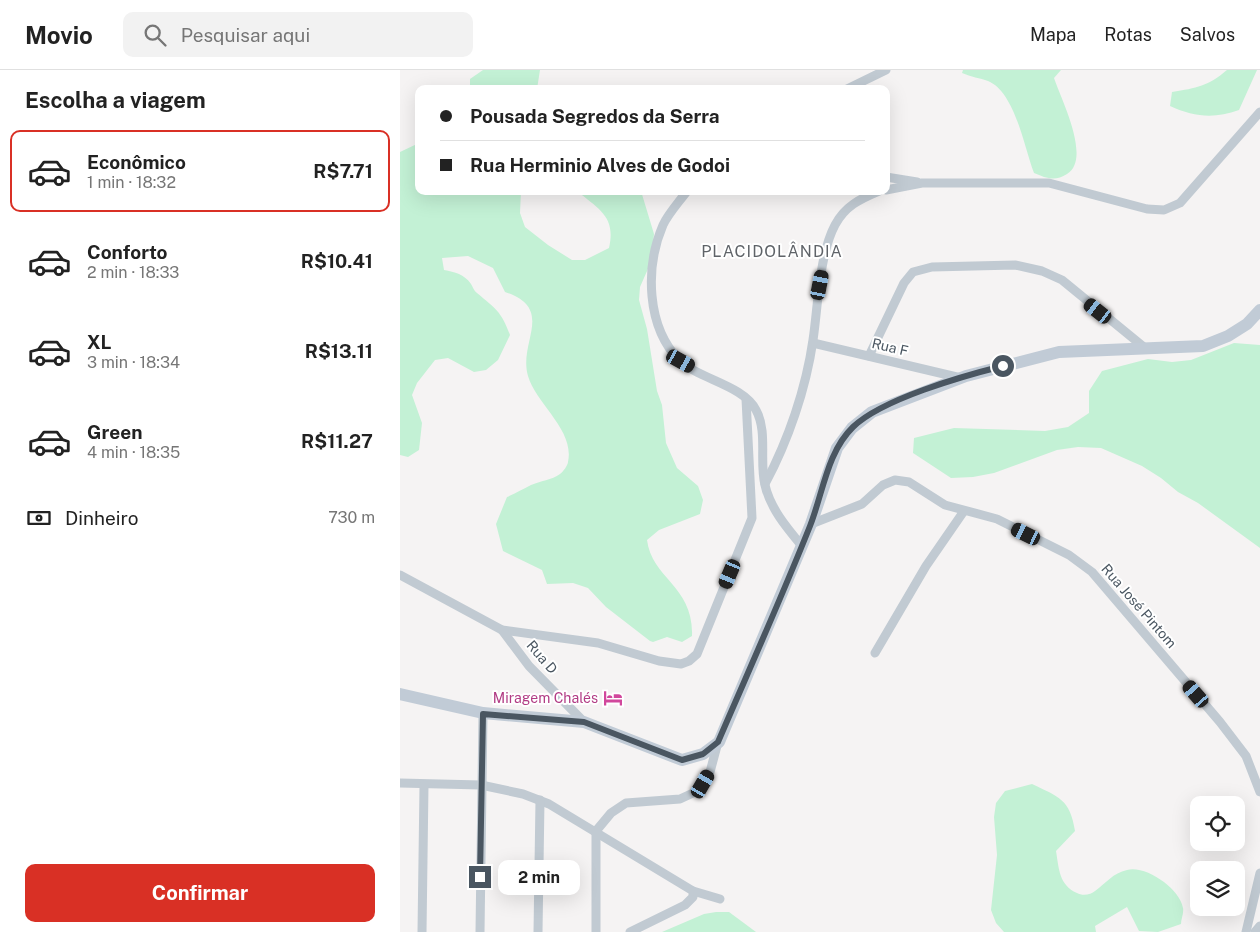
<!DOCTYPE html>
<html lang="pt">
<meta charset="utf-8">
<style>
body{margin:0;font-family:"Public Sans",sans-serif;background:#f2f2f2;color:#222;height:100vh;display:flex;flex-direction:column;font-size:19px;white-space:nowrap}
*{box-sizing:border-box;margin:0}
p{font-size:16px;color:#767676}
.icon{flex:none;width:28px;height:28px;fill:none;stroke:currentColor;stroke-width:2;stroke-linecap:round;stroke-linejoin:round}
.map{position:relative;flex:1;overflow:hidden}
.details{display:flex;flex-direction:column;background:#fff;width:400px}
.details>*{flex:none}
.top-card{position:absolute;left:15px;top:15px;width:475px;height:110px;border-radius:10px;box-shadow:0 5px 20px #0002;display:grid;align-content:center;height:110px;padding:0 25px;background:#fff}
.controls{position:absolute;left:790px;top:726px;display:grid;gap:10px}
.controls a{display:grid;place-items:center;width:55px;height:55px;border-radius:10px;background:#fff;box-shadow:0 5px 20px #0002;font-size:25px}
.end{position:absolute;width:22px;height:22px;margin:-11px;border:6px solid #4a5661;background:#fff;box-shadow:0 0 0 2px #fff}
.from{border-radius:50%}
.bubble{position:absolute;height:35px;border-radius:10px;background:#fff;box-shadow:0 5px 20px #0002;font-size:16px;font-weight:700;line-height:35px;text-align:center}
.car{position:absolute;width:15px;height:30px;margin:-15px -8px;border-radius:6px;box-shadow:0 0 4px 1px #0007;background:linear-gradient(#222 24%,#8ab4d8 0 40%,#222 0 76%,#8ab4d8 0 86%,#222 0)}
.top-card b{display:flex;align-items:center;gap:18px;height:48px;font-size:19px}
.top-card b+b{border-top:1px solid #e0e0e0}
.top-card i{width:12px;height:12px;background:#222}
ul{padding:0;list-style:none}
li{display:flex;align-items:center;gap:15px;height:82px;margin:0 10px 8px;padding:0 15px;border:2px solid transparent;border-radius:10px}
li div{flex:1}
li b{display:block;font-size:19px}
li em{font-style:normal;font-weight:700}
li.current{border-color:#d93025}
li>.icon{width:45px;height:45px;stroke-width:1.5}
h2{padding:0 25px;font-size:22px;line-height:60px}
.pay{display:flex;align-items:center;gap:12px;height:55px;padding:0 25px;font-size:19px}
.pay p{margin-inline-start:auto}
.button{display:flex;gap:10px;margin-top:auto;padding:10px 25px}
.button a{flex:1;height:58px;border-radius:10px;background:#d93025;color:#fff;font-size:20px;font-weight:700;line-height:58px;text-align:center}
header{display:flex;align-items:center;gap:30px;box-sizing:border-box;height:70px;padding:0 25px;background:#fff;border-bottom:1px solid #e0e0e0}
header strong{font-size:24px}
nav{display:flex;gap:28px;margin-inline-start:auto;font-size:18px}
.search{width:350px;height:45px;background:#f2f2f2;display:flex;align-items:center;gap:12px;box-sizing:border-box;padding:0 18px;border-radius:10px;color:#767676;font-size:19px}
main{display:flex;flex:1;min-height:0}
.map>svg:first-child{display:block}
.green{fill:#c3f1d5}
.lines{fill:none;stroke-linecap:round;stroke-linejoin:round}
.street{stroke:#c1cad2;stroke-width:9}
.secondary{stroke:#c1cbd6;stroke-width:12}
.route{stroke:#4a5661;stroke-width:6}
.labels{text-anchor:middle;stroke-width:4;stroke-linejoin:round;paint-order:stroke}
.street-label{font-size:14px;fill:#4a5661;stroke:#fff}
.hotel-label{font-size:14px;fill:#b23c85;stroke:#fff;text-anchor:end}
.quarter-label{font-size:16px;letter-spacing:1px;fill:#5f6368;stroke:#fff}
</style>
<header>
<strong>Movio</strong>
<div class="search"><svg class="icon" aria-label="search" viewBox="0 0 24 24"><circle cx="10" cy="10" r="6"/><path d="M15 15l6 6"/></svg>Pesquisar aqui</div>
<nav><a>Mapa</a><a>Rotas</a><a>Salvos</a></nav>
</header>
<main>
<section class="details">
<h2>Escolha a viagem</h2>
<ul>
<li class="current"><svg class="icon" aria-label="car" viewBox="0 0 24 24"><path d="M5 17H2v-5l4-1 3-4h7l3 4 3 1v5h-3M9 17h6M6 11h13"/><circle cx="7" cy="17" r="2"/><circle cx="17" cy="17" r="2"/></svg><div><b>Econômico</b><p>1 min · 18:32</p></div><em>R$7.71</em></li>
<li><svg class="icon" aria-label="car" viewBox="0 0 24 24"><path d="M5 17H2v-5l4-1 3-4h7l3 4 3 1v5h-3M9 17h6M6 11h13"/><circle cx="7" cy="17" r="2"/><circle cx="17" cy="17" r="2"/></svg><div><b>Conforto</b><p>2 min · 18:33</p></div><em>R$10.41</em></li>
<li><svg class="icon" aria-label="car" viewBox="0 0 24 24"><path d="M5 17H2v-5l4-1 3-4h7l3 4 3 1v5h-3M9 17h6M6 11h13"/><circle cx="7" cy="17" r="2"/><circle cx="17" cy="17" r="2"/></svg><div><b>XL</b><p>3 min · 18:34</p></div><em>R$13.11</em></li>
<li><svg class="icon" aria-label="car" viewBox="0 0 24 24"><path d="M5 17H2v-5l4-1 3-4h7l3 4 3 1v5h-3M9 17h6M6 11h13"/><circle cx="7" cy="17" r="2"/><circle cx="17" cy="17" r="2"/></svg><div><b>Green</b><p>4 min · 18:35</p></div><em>R$11.27</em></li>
</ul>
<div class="pay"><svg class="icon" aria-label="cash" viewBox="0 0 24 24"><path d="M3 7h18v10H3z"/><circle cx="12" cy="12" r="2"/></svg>Dinheiro<p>730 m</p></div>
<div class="button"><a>Confirmar</a></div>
</section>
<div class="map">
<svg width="860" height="862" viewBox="0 0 860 862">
<rect width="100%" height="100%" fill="#f5f3f3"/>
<g class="green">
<path d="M83 0H140L137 19H70V9Z"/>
<path d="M563 0H661L654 8C661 29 692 89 667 104 655 112 646 108 634 103 624 77 615 22 588 11 580 8 571 7 562 3Z"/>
<path d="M827 0H857L839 40C814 49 794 47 770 36L772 22C797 18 808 16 827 0Z"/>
<path d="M19 73V121H121L120 143 125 157 148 175 172 190H185L209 178C216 147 200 140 177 121H241L254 164 251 192 240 217 239 230 247 259 257 321 262 335 266 373 277 398 298 416 303 430 300 444 259 460 247 470C252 509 294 516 292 566L282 572 267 567 253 572 250 571 206 537 188 518 173 513 147 514 142 500 103 481 96 454 107 427C116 423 123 419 131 415 140 411 152 410 160 404 163 402 168 395 168 392 175 360 136 334 128 306 118 272 156 239 105 222L93 198 68 186 42 188 44 200C55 202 64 204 71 214 73 217 74 221 77 223 96 239 101 241 110 265L98 290 86 300 74 302 48 288 35 290 17 313 12 325 22 353 19 380 8 387 0 385V82Z"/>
<path d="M834 273 860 275V478L798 433 778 422 761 408 742 396 701 378 678 377 657 380 594 403 573 407 551 408 513 383 514 368 554 358 645 361 668 357 689 343V321L702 301 748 289 772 292 791 290Z"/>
<path d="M632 714C659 727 670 729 675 761L656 781C659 799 659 815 677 823 682 826 691 825 695 821 706 813 713 803 727 800 746 795 780 819 783 838 784 843 781 849 781 854L758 862 739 861 727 837 695 856 696 862H604L596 853 591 840 597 785 594 747 596 733 605 721Z"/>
<path d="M316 842H329L356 862H262L304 844Z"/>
</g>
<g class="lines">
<g class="street">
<path d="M447 19 486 0"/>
<path d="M486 107 517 112"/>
<path d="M486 120 522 113H649L747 139 764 140 780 133 860 42"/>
<path d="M287 121C279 132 268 144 263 155 245 197 246 257 280 291 299 309 343 315 356 340 368 362 359 391 365 415 370 438 387 458 402 476"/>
<path d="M413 273 561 308"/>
<path d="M469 286 504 213 513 202 532 197 615 195 642 201 662 210 745 278"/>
<path d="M365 414C388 371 406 319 413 270 418 237 419 185 435 155 445 136 460 129 479 121"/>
<path d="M411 454 462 434 483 415 495 410 509 412 545 435 597 449 669 485 692 502 820 652 846 686 860 722"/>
<path d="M0 505 102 560 198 573 259 591 281 594 289 591 297 584 352 448 346 329"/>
<path d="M102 560 129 596 184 652"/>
<path d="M475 583 526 496 564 441"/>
<path d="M0 713 81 715 123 724 149 734 293 821V827L285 835 230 862"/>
<path d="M293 821 320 829"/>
<path d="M22 862 24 715"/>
<path d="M80 862 83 643"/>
<path d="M138 862 140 730"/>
<path d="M196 862V761L211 743 226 733 280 729 293 723 303 714 310 702 318 672"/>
<path d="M846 862 860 803"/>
<path d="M855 862 860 856"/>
</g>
<path class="secondary" d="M0 624 83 643 184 652 282 690 303 684 319 672 411 454 437 378 452 358 472 342 566 306 659 282 803 276 828 266 847 254 860 240"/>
</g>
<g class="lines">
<path class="route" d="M80 807 83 644 184 652 282 690 303 684 318 672C349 600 381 529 410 456 423 423 427 382 453 357 482 329 563 306 603 296"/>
</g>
<defs>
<g id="hotel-bare" transform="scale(1.5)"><path d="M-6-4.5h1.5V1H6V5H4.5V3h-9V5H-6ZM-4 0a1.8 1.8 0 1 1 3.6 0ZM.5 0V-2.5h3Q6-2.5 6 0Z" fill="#d1479c" stroke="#fff" stroke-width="2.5" paint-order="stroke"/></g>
</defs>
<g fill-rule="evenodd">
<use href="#hotel-bare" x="213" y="628"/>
</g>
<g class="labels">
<g class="street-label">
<text transform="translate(490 277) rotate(13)" y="5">Rua F</text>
<text transform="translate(739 536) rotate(49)" y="5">Rua José Pintom</text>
<text transform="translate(142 587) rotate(49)" y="5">Rua D</text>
</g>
<g class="hotel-label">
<text x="198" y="633">Miragem Chalés</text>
</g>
<g class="quarter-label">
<text x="372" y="187">PLACIDOLÂNDIA</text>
</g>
</g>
</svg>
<div class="controls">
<a><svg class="icon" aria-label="locate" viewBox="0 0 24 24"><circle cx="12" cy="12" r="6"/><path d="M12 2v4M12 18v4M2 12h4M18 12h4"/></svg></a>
<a><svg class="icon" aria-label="layers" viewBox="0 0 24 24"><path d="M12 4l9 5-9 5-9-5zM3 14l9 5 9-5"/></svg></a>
</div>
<i class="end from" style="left:603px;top:296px"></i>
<i class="end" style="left:80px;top:807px"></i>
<div class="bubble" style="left:98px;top:790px;width:82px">2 min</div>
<i class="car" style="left:420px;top:215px;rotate:11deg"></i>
<i class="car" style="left:698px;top:241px;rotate:308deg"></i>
<i class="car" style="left:281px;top:291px;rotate:119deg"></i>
<i class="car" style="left:626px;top:464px;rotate:296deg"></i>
<i class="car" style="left:330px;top:504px;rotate:203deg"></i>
<i class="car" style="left:796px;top:624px;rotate:319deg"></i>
<i class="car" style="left:303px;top:714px;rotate:30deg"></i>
<div class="top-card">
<b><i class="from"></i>Pousada Segredos da Serra</b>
<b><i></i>Rua Herminio Alves de Godoi</b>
</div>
</div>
</main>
